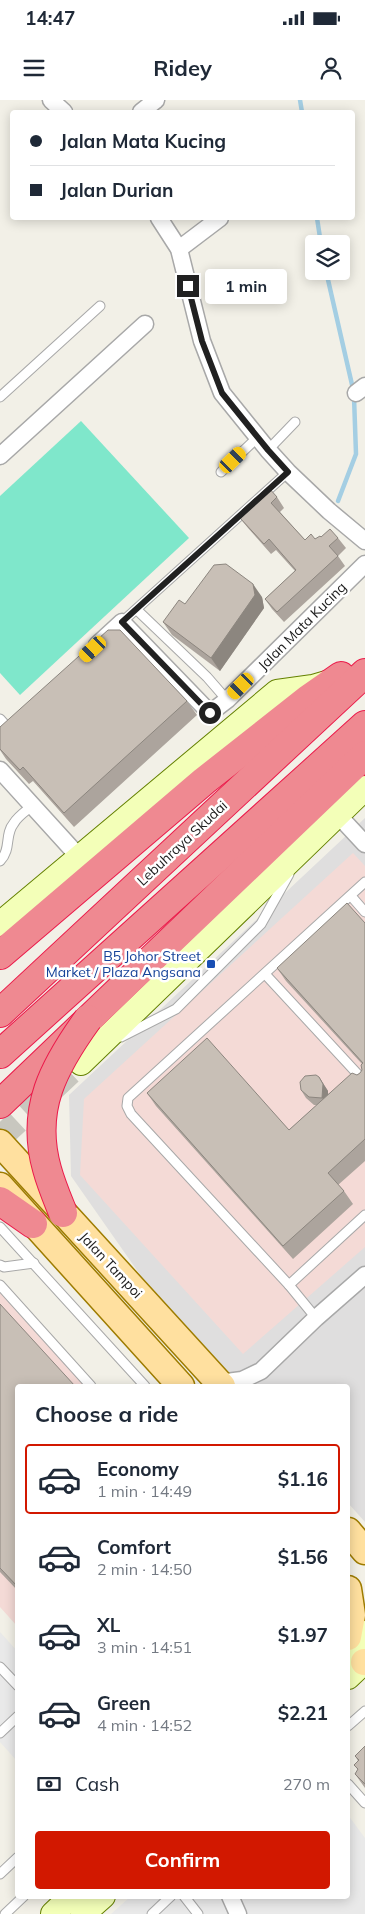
<!DOCTYPE html>
<meta charset="utf-8">
<style>
body{margin:0;font-family:Mulish,sans-serif;background:#f2f2f3;color:#1f2937;height:100vh;display:flex;flex-direction:column;font-size:19px;white-space:nowrap}
*{box-sizing:border-box;margin:0}
p{font-size:16px;color:#747a83}
.icon{flex:none;width:28px;height:28px;fill:none;stroke:currentColor;stroke-width:2;stroke-linecap:round;stroke-linejoin:round}
.map{position:relative;flex:1;overflow:hidden}
.panel{position:absolute;left:15px;top:1284px;width:335px;height:515px;display:flex;flex-direction:column;background:#fff;border-radius:5px;box-shadow:0 2px 12px #0003}
.panel>*{flex:none}
.guide{position:absolute;left:10px;top:10px;width:345px;height:110px;border-radius:5px;box-shadow:0 2px 12px #0003;display:grid;align-content:center;height:110px;padding:0 20px;background:#fff}
.controls{position:absolute;left:305px;top:135px;display:grid;gap:10px}
.controls a{display:grid;place-items:center;width:45px;height:45px;border-radius:5px;background:#fff;box-shadow:0 2px 12px #0003;font-size:25px}
.end{position:absolute;width:22px;height:22px;margin:-11px;border:6px solid #212121;background:#fff;box-shadow:0 0 0 2px #fff}
.from{border-radius:50%}
.bubble{position:absolute;height:35px;border-radius:5px;background:#fff;box-shadow:0 2px 12px #0003;font-size:16px;font-weight:700;line-height:35px;text-align:center}
.car{position:absolute;width:15px;height:30px;margin:-15px -8px;border-radius:6px;box-shadow:0 0 4px 1px #0007;background:linear-gradient(#f5c518 24%,#345 0 40%,#f5c518 0 76%,#345 0 86%,#f5c518 0)}
.guide b{display:flex;align-items:center;gap:18px;height:48px;font-size:19px}
.guide b+b{border-top:1px solid #e0e1e3}
.guide i{width:12px;height:12px;background:#1f2937}
ul{padding:0;list-style:none}
li{display:flex;align-items:center;gap:15px;height:70px;margin:0 10px 8px;padding:0 10px;border:2px solid transparent;border-radius:5px}
li div{flex:1}
li b{display:block;font-size:19px}
li em{font-style:normal;font-weight:700}
li.active{border-color:#d21800}
li>.icon{width:45px;height:45px;stroke-width:1.5}
h2{padding:0 20px;font-size:22px;line-height:60px}
.pay{display:flex;align-items:center;gap:12px;height:55px;padding:0 20px;font-size:19px}
.pay p{margin-inline-start:auto}
.action{display:flex;gap:10px;margin-top:auto;padding:10px 20px}
.action a{flex:1;height:58px;border-radius:5px;background:#d21800;color:#fff;font-size:20px;font-weight:700;line-height:58px;text-align:center}
.status{display:flex;justify-content:space-between;align-items:center;height:35px;padding:0 25px;background:#fff;direction:ltr}
.status svg{height:14px;fill:currentColor}
header{display:flex;justify-content:space-between;align-items:center;height:65px;padding:0 20px;background:#fff;font-size:22px;font-weight:700}
.map>svg:first-child{display:block}
.residential{fill:#dfdede}
.commercial{fill:#f4dad6}
.pitch{fill:#7fe7cb}
.parking{fill:#e9e9e9}
.lines{fill:none;stroke-linecap:round;stroke-linejoin:round}
.stream{stroke:#a4cee3;stroke-width:4.5}
.secondary-tunnel{stroke:#c8c7bf;stroke-width:24;stroke-dasharray:24 12;stroke-linecap:butt}
.lane-casing{stroke:#a8a8a8;stroke-width:11}
.street-casing{stroke:#a8a8a8;stroke-width:19}
.secondary-casing{stroke:#648000;stroke-width:26}
.primary-casing{stroke:#9e7c00;stroke-width:29}
.highway-casing{stroke:#eb1a4a;stroke-width:30}
.lane{stroke:#fff;stroke-width:9}
.street{stroke:#fff;stroke-width:16}
.secondary{stroke:#f3ffb8;stroke-width:24}
.primary{stroke:#ffe09f;stroke-width:26}
.highway{stroke:#ef8991;stroke-width:28}
.highway-bridge-casing{stroke:#eb1a4a;stroke-width:30;stroke-linecap:butt}
.highway-bridge{stroke:#ef8991;stroke-width:28}
.wall{fill:#aca49d}
.shaded-wall{fill:#8c867f}
.building{fill:#c8bfb6;stroke:#8c867f}
.route{stroke:#212121;stroke-width:6}
.transit-dot{fill:#1a4fb4;stroke:#fff;stroke-width:2}
.labels{text-anchor:middle;stroke-width:5;stroke-linejoin:round;paint-order:stroke}
.street-label{font-size:14px;fill:#212121;stroke:#fff}
.transit-label{font-size:14px;fill:#164399;stroke:#fff;text-anchor:end}
</style>
<div class="status"><b>14:47</b><svg viewBox="0 0 49 12"><path d="M0 12V9h3v3zM5 12V6h3v6zM10 12V3h3v9zM15 12V0h3v12zM26 1h20v11H26zM47 4h2v5h-2z"/></svg></div>
<header><svg class="icon" aria-label="menu" viewBox="0 0 24 24"><path d="M4 6h16M4 12h16M4 18h16"/></svg>Ridey<svg class="icon" aria-label="person" viewBox="0 0 24 24"><circle cx="12" cy="8" r="4"/><path d="M4 21q1-7 8-7t8 7"/></svg></header>
<div class="map">
<svg width="365" height="1814" viewBox="0 0 365 1814">
<rect width="100%" height="100%" fill="#f2f0e7"/>
<path class="residential" d="M365 718V1422L348 1403V1286H241L141 1176 71 1076 69 995Z"/>
<g class="commercial">
<path d="M353 753 365 766V1147L243 1254 80 1075 84 999Z"/>
<path d="M0 1191 87 1286H18L17 1526 0 1507Z"/>
</g>
<path class="pitch" d="M81 321 189 438 20 595 0 573V396Z"/>
<g class="parking">
<path d="M0 1532 17 1551V1661L0 1642Z"/>
<path d="M348 1715 365 1738V1814H111L131 1796H348Z"/>
</g>
<g class="lines">
<g class="stream">
<path d="M300 0 302 12"/>
<path d="M317 118 321 144"/>
<path d="M326 171 353 289"/>
<path d="M338 401 356 354 354 297"/>
</g>
<path class="secondary-tunnel" d="M0 1038 81 963"/>
<g class="lane-casing">
<g id="lane">
<path d="M0 297 100 206"/>
<path d="M268 350 295 322"/>
<path d="M221 372 258 337"/>
<path d="M137 510 207 577 227 600"/>
<path d="M122 522 288 372"/>
<path d="M0 619 8 628"/>
<path d="M0 761C12 748 4 735 14 723 18 716 26 711 32 706"/>
<path d="M351 796 365 812"/>
<path d="M265 874 365 982"/>
<path d="M121 937 176 909 261 824 289 774"/>
<path d="M0 1127 145 1286"/>
<path d="M0 1165 4 1167 34 1163"/>
<path d="M0 1185 91 1286"/>
<path d="M289 1185 365 1115"/>
<path d="M316 1218 289 1185 131 1014 127 1006 128 998 365 782"/>
<path d="M0 1567 18 1586"/>
<path d="M348 1626 365 1611"/>
<path d="M0 1633 18 1616"/>
<path d="M348 1684 365 1703"/>
<path d="M0 1774 18 1757"/>
<path d="M184 1796 198 1814"/>
<path d="M5 1814 24 1796"/>
<path d="M152 1814 171 1796"/>
</g>
</g>
<g class="street-casing">
<g id="street">
<path d="M51 0 64 12"/>
<path d="M141 12 156 0"/>
<path d="M159 118 179 149 202 241 222 293 268 350 288 372 329 411 365 441"/>
<path d="M179 149 220 118"/>
<path d="M356 293 365 286"/>
<path d="M0 356 145 224"/>
<path d="M97 545 122 522 210 613 227 600 365 464"/>
<path d="M0 670 80 758"/>
<path d="M338 715 365 744"/>
<path d="M219 1283 242 1280 261 1271 316 1218 365 1175"/>
<path d="M230 1796 238 1814"/>
</g>
</g>
<g class="secondary-casing">
<g id="secondary">
<path d="M0 824 277 592 313 587 330 582"/>
<path d="M81 963 365 688"/>
<path d="M348 1549 365 1533"/>
<path d="M348 1577 365 1561"/>
<path d="M53 1814 72 1796"/>
<path d="M83 1814 103 1796"/>
</g>
</g>
<g class="primary-casing">
<g id="primary">
<path d="M0 1043 222 1286"/>
<path d="M0 1086 181 1286"/>
<path d="M348 1431 365 1451"/>
<path d="M348 1489 352 1515 348 1537"/>
<path d="M364 1562H365"/>
</g>
</g>
<g class="highway-casing">
<g id="highway">
<path d="M0 855 204 681 308 599 341 576"/>
<path d="M0 913 365 573"/>
<path d="M0 954 365 625"/>
<path d="M0 1004 365 655"/>
<path d="M0 1101 33 1124"/>
</g>
</g>
<use href="#lane" class="lane"/>
<use href="#street" class="street"/>
<use href="#secondary" class="secondary"/>
<use href="#primary" class="primary"/>
<use href="#highway" class="highway"/>
<g class="highway-bridge-casing">
<path id="highway-bridge" d="M63 1113C57 1098 51 1084 47 1069 30 1009 54 966 88 919"/>
</g>
<use href="#highway-bridge" class="highway-bridge"/>
</g>
<g class="wall">
<path d="M277 397 284 408 280 412 305 440 315 439 321 437 338 438 346 448 338 456 345 466 284 522 272 509 265 499 295 471 276 450 271 454 248 428 240 418Z"/>
<path d="M262 497 264 508 220 571 172 535 163 522 185 504Z"/>
<path d="M187 601 197 615 74 727 33 681 29 684 6 659 0 650V627Z"/>
<path d="M365 823V1061L338 1085 344 1091 353 1104 293 1159 156 1006 147 993 289 1030 317 1005H314L306 998 301 990 319 977 328 991V994L360 973 362 970V964L286 881 277 868Z"/>
<path d="M0 1204 18 1286V1491L0 1472Z"/>
<path d="M365 1646V1688L355 1674 358 1670 354 1665 358 1661 355 1656Z"/>
</g>
<g class="shaded-wall">
<path d="M253 484 262 497 264 508 220 571 211 558Z"/>
<path d="M319 977 328 991V1005L322 998Z"/>
</g>
<g class="building">
<path d="M268 387 277 397 271 403 305 440 311 434 315 439 320 436 321 437 330 429 338 438 329 446 338 456 277 512 265 499 296 470 269 439 264 444 240 418 245 413 242 410Z"/>
<path d="M226 464 253 484 255 495 211 558 163 522 179 500 185 504 214 465Z"/>
<path d="M108 530H120L187 601 64 713 23 667 20 670 0 649V627Z"/>
<path d="M347 803 365 823V1039L328 1073 344 1091 283 1146 147 993 207 938 289 1030 352 973 357 975 360 973 362 970 361 965 363 963 277 868Z"/>
<path d="M316 975 319 977 323 984 322 998 309 997 301 990 300 982 305 976Z"/>
<path d="M0 1204 75 1286H18V1487L0 1468Z"/>
<path d="M365 1646V1684L355 1674 358 1669 354 1665 359 1660 355 1656Z"/>
</g>
<g class="lines">
<path class="route" d="M188 186 202 241 222 293 268 350 288 372 122 522 210 613"/>
</g>
<rect class="transit-dot" x="206" y="859" width="10" height="10" rx="2.5"/>
<g class="labels">
<g class="street-label">
<text transform="translate(302 526) rotate(-45)" y="5">Jalan Mata Kucing</text>
<text transform="translate(182 743) rotate(-43)" y="5">Lebuhraya Skudai</text>
<text transform="translate(111 1165) rotate(47)" y="5">Jalan Tampoi</text>
</g>
<g class="transit-label">
<text x="201" y="861">B5 Johor Street<tspan x="201" dy="16">Market / Plaza Angsana</tspan></text>
</g>
</g>
</svg>
<div class="controls">
<a><svg class="icon" aria-label="layers" viewBox="0 0 24 24"><path d="M12 4l9 5-9 5-9-5zM3 14l9 5 9-5"/></svg></a>
</div>
<i class="end from" style="left:210px;top:613px"></i>
<i class="end" style="left:188px;top:186px"></i>
<div class="bubble" style="left:205px;top:169px;width:82px">1 min</div>
<i class="car" style="left:233px;top:360px;rotate:46deg"></i>
<i class="car" style="left:93px;top:549px;rotate:227deg"></i>
<i class="car" style="left:241px;top:586px;rotate:225deg"></i>
<div class="guide">
<b><i class="from"></i>Jalan Mata Kucing</b>
<b><i></i>Jalan Durian</b>
</div>
<section class="panel">
<h2>Choose a ride</h2>
<ul>
<li class="active"><svg class="icon" aria-label="car" viewBox="0 0 24 24"><path d="M5 17H2v-5l4-1 3-4h7l3 4 3 1v5h-3M9 17h6M6 11h13"/><circle cx="7" cy="17" r="2"/><circle cx="17" cy="17" r="2"/></svg><div><b>Economy</b><p>1 min · 14:49</p></div><em>$1.16</em></li>
<li><svg class="icon" aria-label="car" viewBox="0 0 24 24"><path d="M5 17H2v-5l4-1 3-4h7l3 4 3 1v5h-3M9 17h6M6 11h13"/><circle cx="7" cy="17" r="2"/><circle cx="17" cy="17" r="2"/></svg><div><b>Comfort</b><p>2 min · 14:50</p></div><em>$1.56</em></li>
<li><svg class="icon" aria-label="car" viewBox="0 0 24 24"><path d="M5 17H2v-5l4-1 3-4h7l3 4 3 1v5h-3M9 17h6M6 11h13"/><circle cx="7" cy="17" r="2"/><circle cx="17" cy="17" r="2"/></svg><div><b>XL</b><p>3 min · 14:51</p></div><em>$1.97</em></li>
<li><svg class="icon" aria-label="car" viewBox="0 0 24 24"><path d="M5 17H2v-5l4-1 3-4h7l3 4 3 1v5h-3M9 17h6M6 11h13"/><circle cx="7" cy="17" r="2"/><circle cx="17" cy="17" r="2"/></svg><div><b>Green</b><p>4 min · 14:52</p></div><em>$2.21</em></li>
</ul>
<div class="pay"><svg class="icon" aria-label="cash" viewBox="0 0 24 24"><path d="M3 7h18v10H3z"/><circle cx="12" cy="12" r="2"/></svg>Cash<p>270 m</p></div>
<div class="action"><a>Confirm</a></div>
</section>
</div>
